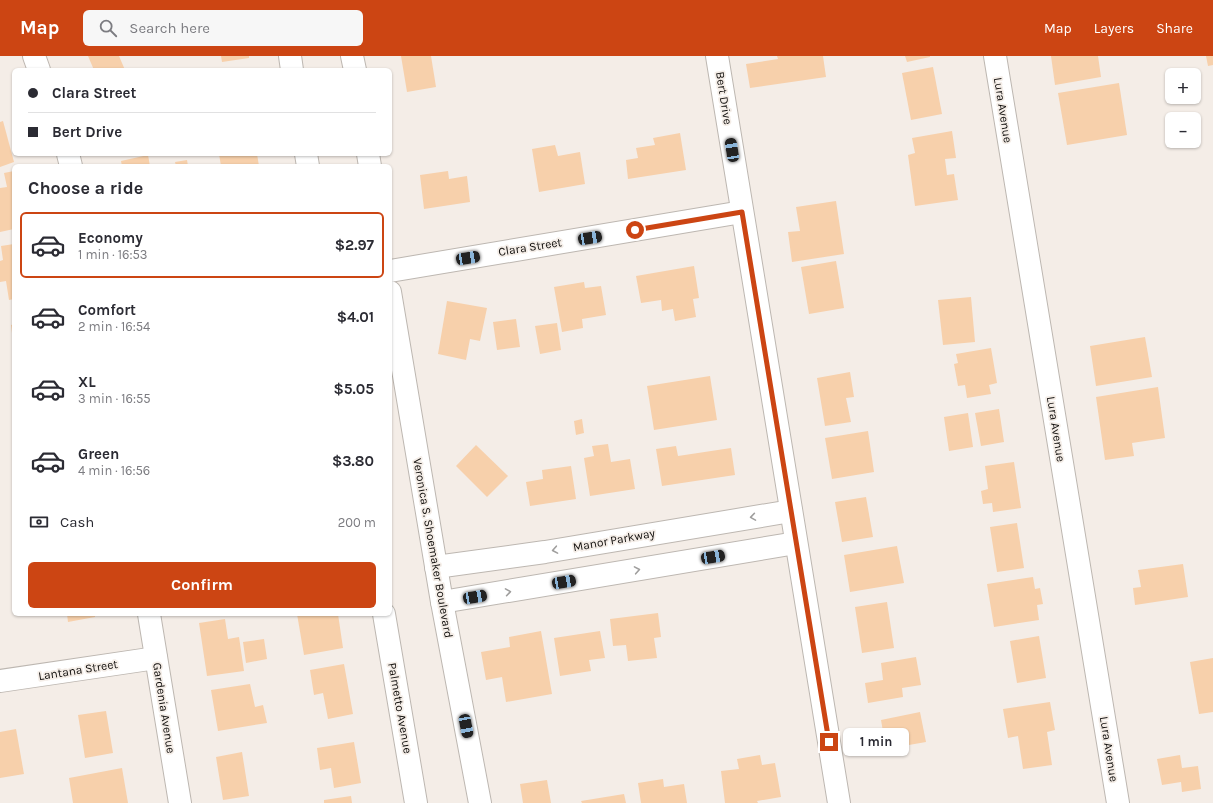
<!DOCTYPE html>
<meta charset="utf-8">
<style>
body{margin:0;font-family:Karla,sans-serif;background:#f7f7f7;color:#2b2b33;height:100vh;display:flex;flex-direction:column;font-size:15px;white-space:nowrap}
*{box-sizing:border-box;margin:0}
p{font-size:13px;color:#7c7c81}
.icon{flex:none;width:22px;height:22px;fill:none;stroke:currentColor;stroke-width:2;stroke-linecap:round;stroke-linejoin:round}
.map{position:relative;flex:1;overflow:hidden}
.panel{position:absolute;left:12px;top:108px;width:380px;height:452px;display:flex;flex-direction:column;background:#fff;border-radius:6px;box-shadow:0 1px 3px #0004}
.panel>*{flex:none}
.hud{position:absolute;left:12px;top:12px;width:380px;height:88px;border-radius:6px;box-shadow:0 1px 3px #0004;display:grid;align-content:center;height:88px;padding:0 16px;background:#fff}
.buttons{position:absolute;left:1165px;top:12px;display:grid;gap:8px}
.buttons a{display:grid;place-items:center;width:36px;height:36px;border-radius:6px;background:#fff;box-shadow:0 1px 3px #0004;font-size:20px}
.end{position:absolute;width:18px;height:18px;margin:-9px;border:5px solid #cc4513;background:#fff;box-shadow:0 0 0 2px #fff}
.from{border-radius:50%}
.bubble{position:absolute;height:28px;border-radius:6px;background:#fff;box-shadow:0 1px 3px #0004;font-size:13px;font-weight:700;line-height:28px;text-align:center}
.car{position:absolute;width:12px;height:24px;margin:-12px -6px;border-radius:5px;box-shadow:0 0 3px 1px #0007;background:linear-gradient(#222 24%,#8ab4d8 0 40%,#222 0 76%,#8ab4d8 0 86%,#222 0)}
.hud b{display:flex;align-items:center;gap:14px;height:38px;font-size:15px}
.hud b+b{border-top:1px solid #e1e1e2}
.hud i{width:10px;height:10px;background:#2b2b33}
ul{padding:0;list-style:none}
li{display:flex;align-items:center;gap:12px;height:66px;margin:0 8px 6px;padding:0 8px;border:2px solid transparent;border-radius:6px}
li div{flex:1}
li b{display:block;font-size:15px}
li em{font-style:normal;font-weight:700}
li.active{border-color:#cc4513}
li>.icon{width:36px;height:36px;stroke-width:1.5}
h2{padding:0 16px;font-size:18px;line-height:48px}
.pay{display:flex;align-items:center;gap:10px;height:44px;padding:0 16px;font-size:15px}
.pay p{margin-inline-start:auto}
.action{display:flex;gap:8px;margin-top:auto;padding:8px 16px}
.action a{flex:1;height:46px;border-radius:6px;background:#cc4513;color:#fff;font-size:16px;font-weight:700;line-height:46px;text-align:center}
header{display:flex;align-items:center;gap:24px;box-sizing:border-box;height:56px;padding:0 20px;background:#cc4513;color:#fff}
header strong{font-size:19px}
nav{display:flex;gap:22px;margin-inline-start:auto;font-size:14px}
.search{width:280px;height:36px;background:#f7f7f7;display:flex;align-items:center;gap:10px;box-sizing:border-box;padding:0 14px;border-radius:6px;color:#7c7c81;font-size:15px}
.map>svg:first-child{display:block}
.building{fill:#f7d0ab}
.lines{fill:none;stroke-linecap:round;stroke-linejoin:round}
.minor-casing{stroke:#bdb7b1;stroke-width:24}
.minor{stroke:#fff;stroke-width:22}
.oneway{stroke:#9f9e9d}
.route{stroke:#cc4513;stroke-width:5}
.labels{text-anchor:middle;stroke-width:3.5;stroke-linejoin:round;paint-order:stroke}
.street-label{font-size:12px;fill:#0f0d0b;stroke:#f4ede7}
</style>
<header>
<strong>Map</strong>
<div class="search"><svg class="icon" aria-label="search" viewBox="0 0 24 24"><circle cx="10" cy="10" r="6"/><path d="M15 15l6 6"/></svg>Search here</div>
<nav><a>Map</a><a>Layers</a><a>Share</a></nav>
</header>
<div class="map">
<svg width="1213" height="747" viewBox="0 0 1213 747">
<rect width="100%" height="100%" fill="#f4ede7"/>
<g class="building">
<path d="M88 0H119L125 14H94Z"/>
<path d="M221 0H249V2L222 6Z"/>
<path d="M401 0H431L436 31 407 36Z"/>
<path d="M777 0H823L826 21 750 32 746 8 778 3Z"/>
<path d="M905 0H930V1L907 6Z"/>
<path d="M1051 0H1098L1101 21 1055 29Z"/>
<path d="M1206 0H1213V9L1208 10Z"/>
<path d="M933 11 942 58 911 64 902 17Z"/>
<path d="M1119 27 1127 79 1067 89 1058 37Z"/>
<path d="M3 65 14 106 0 111V66Z"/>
<path d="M952 75 956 102 945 103 947 119 954 118 958 144 915 150 908 99 915 97 912 82Z"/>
<path d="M680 77 686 114 628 123 626 104 638 102 636 92 655 89 653 82Z"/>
<path d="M555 89 558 100 580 96 585 128 539 136 532 93Z"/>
<path d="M219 98H257L259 110H221Z"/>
<path d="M148 99 150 110H122L121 105Z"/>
<path d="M187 104 188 110H176L175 106Z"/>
<path d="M14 115V173L0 176V132L7 131 4 117Z"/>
<path d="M448 115 449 123 467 120 470 146 424 153 420 119Z"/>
<path d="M836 145 844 198 792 206 788 176 800 175 796 151Z"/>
<path d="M14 188V243L9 244 6 225 0 226V205L3 204 1 190Z"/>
<path d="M836 205 844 252 809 258 801 211Z"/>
<path d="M694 210 699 242 693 243 696 261 675 265 673 253 662 255 661 244 641 247 636 220Z"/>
<path d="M584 226 585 232 601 230 606 259 582 263 583 272 562 276 554 231Z"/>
<path d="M971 241 975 286 943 289 938 244Z"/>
<path d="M447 245 487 252 480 285 470 283 466 304 438 298Z"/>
<path d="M516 263 520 291 497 294 493 266Z"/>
<path d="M557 267 561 294 540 298 535 270Z"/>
<path d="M14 268V285H13L11 269Z"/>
<path d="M1145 281 1152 321 1096 330 1090 290Z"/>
<path d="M991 292 997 327 989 329 991 338 967 342 965 329 958 330 954 308 958 307 956 298Z"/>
<path d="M850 316 854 341 846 342 851 366 825 370 817 322Z"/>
<path d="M710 320 717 364 654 374 647 330Z"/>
<path d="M1158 331 1165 382 1132 387 1134 400 1105 404 1096 341Z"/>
<path d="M999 353 1004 386 981 390 975 357Z"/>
<path d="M968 357 973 391 949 395 944 361Z"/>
<path d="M582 363 584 377 576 379 574 365Z"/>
<path d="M868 375 874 416 832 423 825 382Z"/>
<path d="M608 388 611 406 630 403 635 433 590 440 584 402 594 400 592 390Z"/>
<path d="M476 389 508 420 487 441 456 410Z"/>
<path d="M676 390 678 400 731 392 735 419 662 430 656 393Z"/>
<path d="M1014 406 1021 452 993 456 992 447 983 448 981 435 988 433 985 410Z"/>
<path d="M571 410 576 443 530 450 526 426 543 423 542 414Z"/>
<path d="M866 441 873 481 842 486 835 446Z"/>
<path d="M1017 467 1024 512 997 516 990 471Z"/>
<path d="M897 490 904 527 850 536 844 499Z"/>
<path d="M1183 508 1188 541 1135 549 1133 532 1141 531 1138 514Z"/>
<path d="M1033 521 1035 533 1040 532 1043 548 1037 549 1039 564 994 571 987 528Z"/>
<path d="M887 546 894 592 862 597 855 551Z"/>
<path d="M658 557 661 581 654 582 657 602 628 605 626 589 613 590 610 563Z"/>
<path d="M67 558H95V561L68 566Z"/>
<path d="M297 558H338L343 592 304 599Z"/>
<path d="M225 563 228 583 239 581 244 615 207 620 199 567Z"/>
<path d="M541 575 552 638 506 646 502 621 486 624 481 596 510 591 509 581Z"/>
<path d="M600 575 605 602 589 604 591 615 560 620 554 582Z"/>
<path d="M1039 580 1046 622 1017 627 1010 585Z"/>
<path d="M264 583 267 603 246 607 243 586Z"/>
<path d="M916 601 921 629 902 632 903 641 868 647 865 627 883 624 881 607Z"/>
<path d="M1213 602V656L1199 658 1190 606Z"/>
<path d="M344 608 353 658 328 663 323 637 314 639 310 614Z"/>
<path d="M250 628 255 651 263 649 267 667 218 675 211 634Z"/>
<path d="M1050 646 1055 674 1047 676 1052 709 1023 713 1018 680 1008 682 1003 653Z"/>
<path d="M106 655 113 697 85 702 78 659Z"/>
<path d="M920 656 926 686 886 693 881 664Z"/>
<path d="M16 673 24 718 0 722V676Z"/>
<path d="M354 686 361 727 334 732 331 712 320 714 317 692Z"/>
<path d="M242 696 249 740 223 744 216 701Z"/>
<path d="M760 699 762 709 775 707 781 741 757 745 758 747H725L721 715 739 713 737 703Z"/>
<path d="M1180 699 1182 712 1198 710 1201 733 1182 736 1181 726 1162 729 1157 703Z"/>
<path d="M122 712 128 747H73L69 722Z"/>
<path d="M663 723 664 731 684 728 687 747H641L638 727Z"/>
<path d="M547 724 551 747H523L520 728Z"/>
<path d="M624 738 626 747H582L581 745Z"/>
<path d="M351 740 352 747H324V744Z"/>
</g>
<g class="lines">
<g class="minor-casing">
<g id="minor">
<path d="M34 0 39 14"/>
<path d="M290 0 292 14"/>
<path d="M352 0 355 14"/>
<path d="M717 0 839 747"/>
<path d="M995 0 1118 747"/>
<path d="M68 98 71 110"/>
<path d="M306 98 308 110"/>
<path d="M368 98 370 110"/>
<path d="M390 215 742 156"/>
<path d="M390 236 442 546 480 747"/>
<path d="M436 511 545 496 791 455"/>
<path d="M442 546 796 487"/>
<path d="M149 558 180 747"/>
<path d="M384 558 416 747"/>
<path d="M0 625 156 602"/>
</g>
</g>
<use href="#minor" class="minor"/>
</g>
<defs><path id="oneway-chevron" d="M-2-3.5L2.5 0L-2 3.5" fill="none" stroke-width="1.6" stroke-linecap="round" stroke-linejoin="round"/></defs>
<g class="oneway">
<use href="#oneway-chevron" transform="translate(753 461) rotate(171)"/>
<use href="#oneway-chevron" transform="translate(555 494) rotate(170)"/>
<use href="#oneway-chevron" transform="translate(637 514) rotate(-10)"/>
<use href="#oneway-chevron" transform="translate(508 536) rotate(-9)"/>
</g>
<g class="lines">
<path class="route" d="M635 174 742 156 829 686"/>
</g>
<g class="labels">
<g class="street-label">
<text transform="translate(724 42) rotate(81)" y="4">Bert Drive</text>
<text transform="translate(1003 54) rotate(81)" y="4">Lura Avenue</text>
<text transform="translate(530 191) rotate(-9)" y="4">Clara Street</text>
<text transform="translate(1056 373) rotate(81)" y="4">Lura Avenue</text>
<text transform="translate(614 484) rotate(-10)" y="4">Manor Parkway</text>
<text transform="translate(433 492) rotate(80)" y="4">Veronica S. Shoemaker Boulevard</text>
<text transform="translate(78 614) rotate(-9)" y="4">Lantana Street</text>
<text transform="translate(164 652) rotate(81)" y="4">Gardenia Avenue</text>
<text transform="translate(400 652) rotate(80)" y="4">Palmetto Avenue</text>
<text transform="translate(1109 693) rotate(81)" y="4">Lura Avenue</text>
</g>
</g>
</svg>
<div class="buttons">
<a>+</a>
<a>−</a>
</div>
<i class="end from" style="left:635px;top:174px"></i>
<i class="end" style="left:829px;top:686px"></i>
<div class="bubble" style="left:843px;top:672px;width:66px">1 min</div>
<i class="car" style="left:732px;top:94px;rotate:351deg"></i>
<i class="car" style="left:590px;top:182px;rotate:81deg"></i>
<i class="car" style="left:468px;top:202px;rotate:81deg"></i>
<i class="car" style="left:713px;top:501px;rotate:80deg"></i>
<i class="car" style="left:564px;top:526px;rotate:80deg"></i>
<i class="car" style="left:475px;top:541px;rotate:80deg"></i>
<i class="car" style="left:466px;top:670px;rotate:169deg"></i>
<div class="hud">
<b><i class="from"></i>Clara Street</b>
<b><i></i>Bert Drive</b>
</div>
<section class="panel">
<h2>Choose a ride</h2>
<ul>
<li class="active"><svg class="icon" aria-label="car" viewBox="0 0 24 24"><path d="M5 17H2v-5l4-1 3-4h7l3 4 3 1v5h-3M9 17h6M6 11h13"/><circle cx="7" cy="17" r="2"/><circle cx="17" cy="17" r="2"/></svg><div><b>Economy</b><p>1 min · 16:53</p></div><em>$2.97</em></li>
<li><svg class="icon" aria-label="car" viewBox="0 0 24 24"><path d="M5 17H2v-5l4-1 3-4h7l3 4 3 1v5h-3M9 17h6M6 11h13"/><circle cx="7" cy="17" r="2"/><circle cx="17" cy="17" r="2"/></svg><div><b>Comfort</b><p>2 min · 16:54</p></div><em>$4.01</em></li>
<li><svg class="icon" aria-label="car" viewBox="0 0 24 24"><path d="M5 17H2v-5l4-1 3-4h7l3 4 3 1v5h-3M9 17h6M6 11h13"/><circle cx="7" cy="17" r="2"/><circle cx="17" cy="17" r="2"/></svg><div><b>XL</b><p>3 min · 16:55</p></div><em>$5.05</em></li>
<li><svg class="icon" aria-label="car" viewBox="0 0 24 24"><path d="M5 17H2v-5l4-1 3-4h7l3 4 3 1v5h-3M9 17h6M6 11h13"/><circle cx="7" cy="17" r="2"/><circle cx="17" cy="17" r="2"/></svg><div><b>Green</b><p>4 min · 16:56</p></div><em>$3.80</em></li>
</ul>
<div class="pay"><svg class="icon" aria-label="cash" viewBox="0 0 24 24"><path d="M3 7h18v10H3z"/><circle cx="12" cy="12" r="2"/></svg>Cash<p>200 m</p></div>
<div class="action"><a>Confirm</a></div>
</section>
</div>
